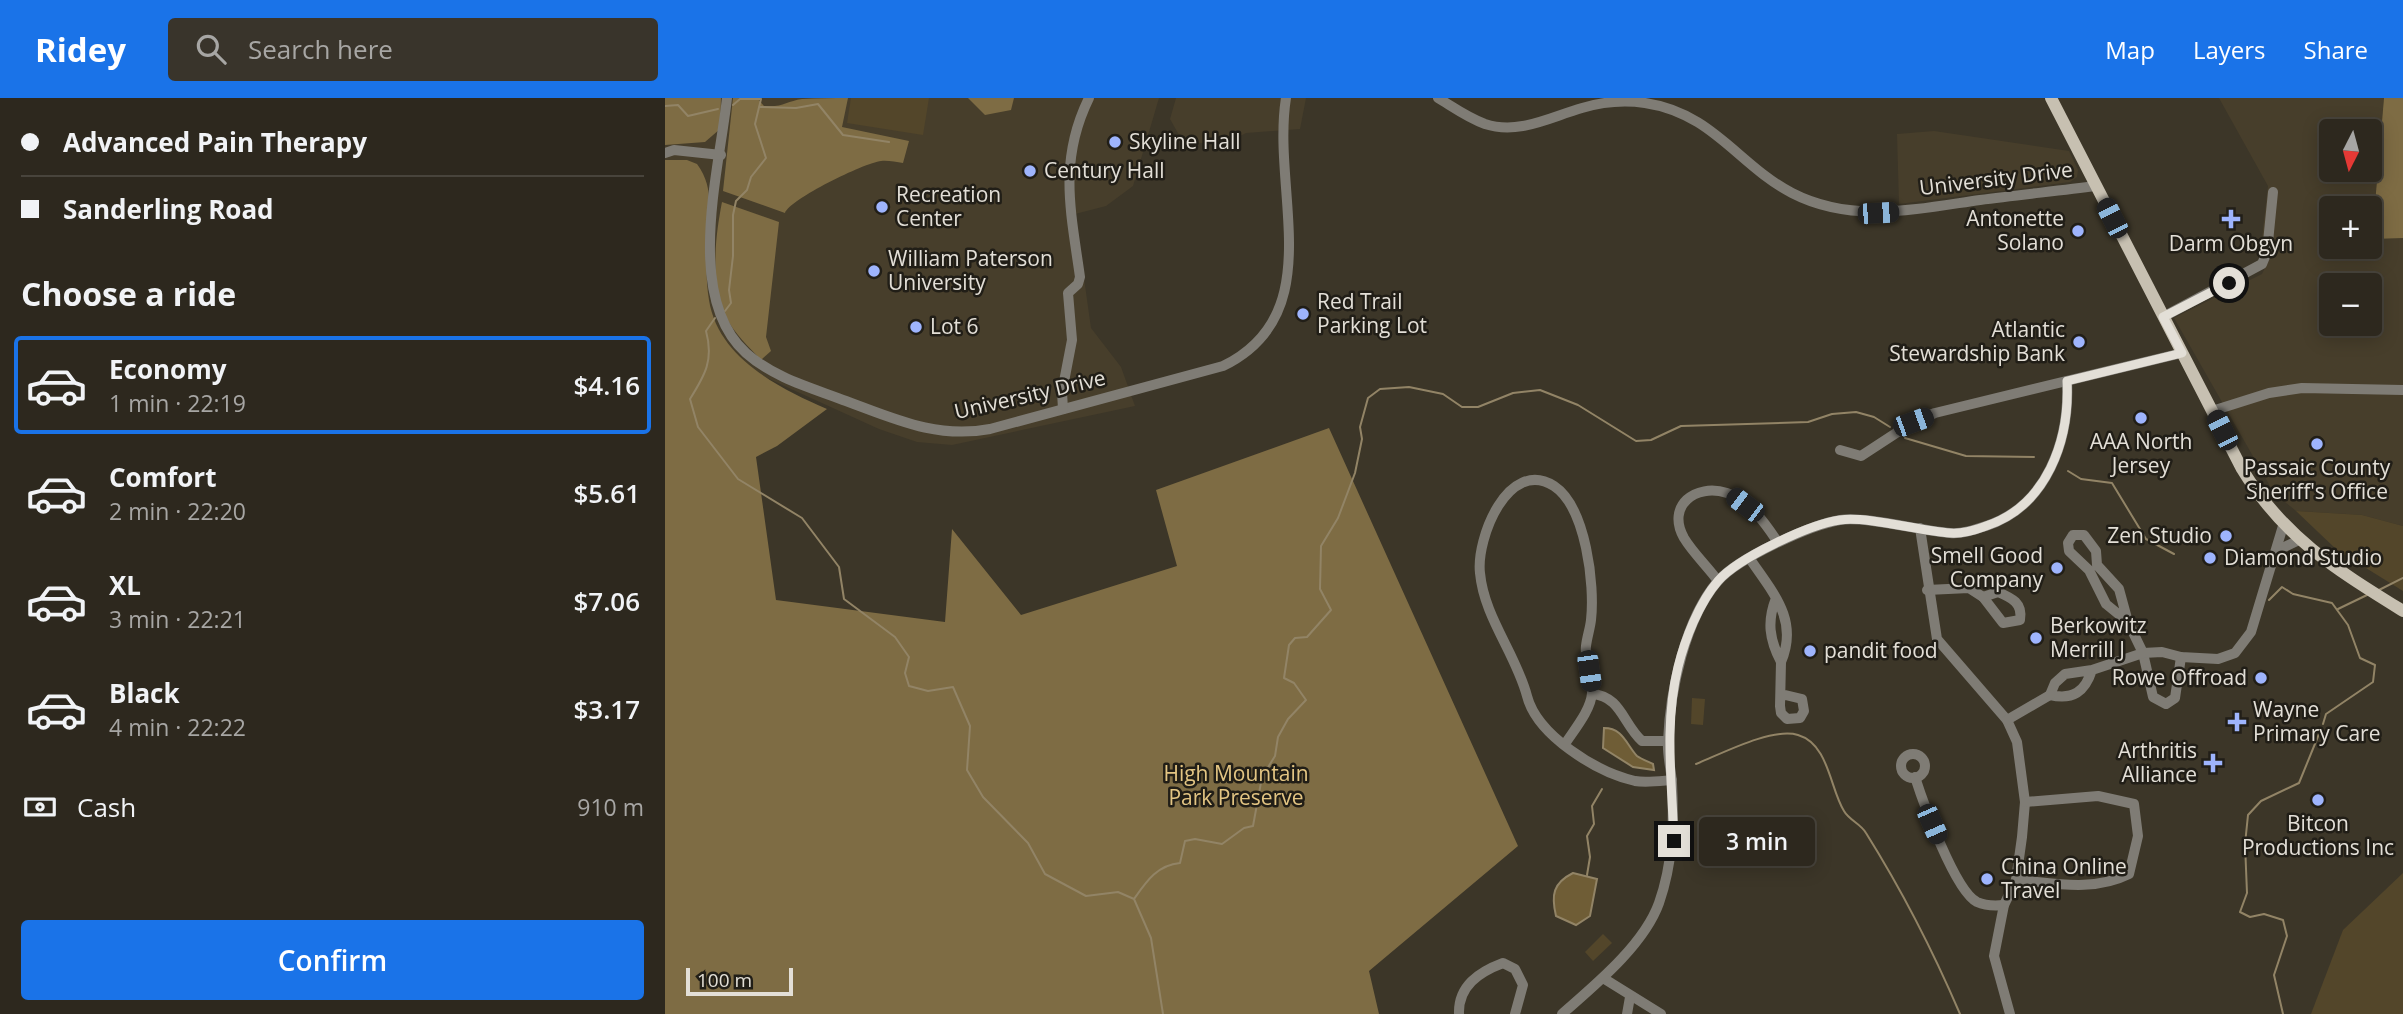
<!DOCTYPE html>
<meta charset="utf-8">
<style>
body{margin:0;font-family:"Open Sans",sans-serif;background:#39342b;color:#f1f3f6;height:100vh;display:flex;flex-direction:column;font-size:26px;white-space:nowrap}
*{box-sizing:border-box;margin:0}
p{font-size:23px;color:#a7a6a4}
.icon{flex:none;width:38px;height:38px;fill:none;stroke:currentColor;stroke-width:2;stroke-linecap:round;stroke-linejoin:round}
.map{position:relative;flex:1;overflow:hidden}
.panel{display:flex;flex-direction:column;background:#2d281e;width:665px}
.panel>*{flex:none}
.top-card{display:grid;align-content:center;height:154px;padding:0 21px;background:#2d281e}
.needle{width:46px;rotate:186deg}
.controls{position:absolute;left:1654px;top:21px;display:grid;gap:14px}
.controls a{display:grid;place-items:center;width:63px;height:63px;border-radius:7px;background:#2d281e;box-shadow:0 4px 18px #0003,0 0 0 2px #48443c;font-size:35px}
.scale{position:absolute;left:21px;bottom:18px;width:107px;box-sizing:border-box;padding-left:7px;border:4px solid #e3dfd7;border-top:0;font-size:19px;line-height:24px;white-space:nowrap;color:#e3dfd7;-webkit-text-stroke:5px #211e17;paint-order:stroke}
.end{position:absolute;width:32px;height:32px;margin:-16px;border:9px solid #e3dfd7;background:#111;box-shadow:0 0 0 4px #111}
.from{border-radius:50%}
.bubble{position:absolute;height:49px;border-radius:7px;background:#2d281e;box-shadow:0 4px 18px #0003,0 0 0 2px #48443c;font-size:23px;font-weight:600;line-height:49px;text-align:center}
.car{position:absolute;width:21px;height:42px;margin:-21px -10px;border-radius:9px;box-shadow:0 0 5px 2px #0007;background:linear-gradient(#222 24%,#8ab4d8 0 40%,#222 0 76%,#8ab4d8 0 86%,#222 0)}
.top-card b{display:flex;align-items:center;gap:24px;height:66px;font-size:26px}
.top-card b+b{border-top:2px solid #48443c}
.top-card i{width:18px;height:18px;background:#f1f3f6}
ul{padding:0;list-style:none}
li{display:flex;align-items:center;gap:21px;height:98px;margin:0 14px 10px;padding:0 7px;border:4px solid transparent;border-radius:7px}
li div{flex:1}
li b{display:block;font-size:26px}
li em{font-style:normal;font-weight:600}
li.active{border-color:#1a73e8}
li>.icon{width:63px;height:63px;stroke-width:1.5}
h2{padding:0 21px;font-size:32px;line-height:84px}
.pay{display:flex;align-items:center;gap:18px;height:77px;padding:0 21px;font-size:26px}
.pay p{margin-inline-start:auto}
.primary-button{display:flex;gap:14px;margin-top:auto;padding:14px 21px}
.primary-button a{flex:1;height:80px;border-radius:7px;background:#1a73e8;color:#fff;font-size:28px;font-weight:600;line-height:80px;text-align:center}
header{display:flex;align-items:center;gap:42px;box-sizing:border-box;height:98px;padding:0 35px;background:#1a73e8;color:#fff}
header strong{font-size:33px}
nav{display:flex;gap:38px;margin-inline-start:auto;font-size:24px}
.search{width:490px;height:63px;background:#39342b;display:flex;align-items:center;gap:18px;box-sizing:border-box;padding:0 24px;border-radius:7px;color:#a7a6a4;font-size:26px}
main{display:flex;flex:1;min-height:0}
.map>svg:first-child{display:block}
.built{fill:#473e2b;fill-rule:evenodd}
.green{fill:#53462a}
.forest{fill:#7e6c44}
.water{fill:#6f5d36;stroke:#928466;stroke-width:2}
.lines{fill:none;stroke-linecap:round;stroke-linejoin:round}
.stream{stroke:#928466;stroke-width:2}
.minor{stroke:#7f7c75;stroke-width:10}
.major{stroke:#c7c0b1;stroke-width:12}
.route{stroke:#e3dfd7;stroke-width:9}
.poi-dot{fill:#9eb4fd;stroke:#211e17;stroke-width:2.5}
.labels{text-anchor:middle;stroke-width:5;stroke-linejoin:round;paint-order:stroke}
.poi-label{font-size:21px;fill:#e3dfd7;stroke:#211e17;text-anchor:start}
.street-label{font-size:21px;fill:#e3dfd7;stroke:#211e17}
.park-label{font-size:21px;fill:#e3c583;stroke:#211e17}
</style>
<header>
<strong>Ridey</strong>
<div class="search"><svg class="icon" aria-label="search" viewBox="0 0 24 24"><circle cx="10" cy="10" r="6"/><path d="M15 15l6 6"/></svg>Search here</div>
<nav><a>Map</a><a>Layers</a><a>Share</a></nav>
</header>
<main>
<section class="panel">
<div class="top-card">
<b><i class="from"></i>Advanced Pain Therapy</b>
<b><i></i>Sanderling Road</b>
</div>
<h2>Choose a ride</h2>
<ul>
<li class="active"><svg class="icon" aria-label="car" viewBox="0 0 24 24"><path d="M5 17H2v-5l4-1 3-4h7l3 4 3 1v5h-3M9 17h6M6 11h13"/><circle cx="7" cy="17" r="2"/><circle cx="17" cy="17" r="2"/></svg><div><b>Economy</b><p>1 min · 22:19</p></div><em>$4.16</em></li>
<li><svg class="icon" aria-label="car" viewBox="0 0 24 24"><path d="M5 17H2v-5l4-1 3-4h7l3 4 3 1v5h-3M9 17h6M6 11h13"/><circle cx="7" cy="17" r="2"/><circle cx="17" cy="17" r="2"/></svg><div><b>Comfort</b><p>2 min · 22:20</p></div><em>$5.61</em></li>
<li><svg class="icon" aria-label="car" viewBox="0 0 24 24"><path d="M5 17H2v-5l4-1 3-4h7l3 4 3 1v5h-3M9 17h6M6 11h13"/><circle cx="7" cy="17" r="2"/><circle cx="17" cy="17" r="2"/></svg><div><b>XL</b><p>3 min · 22:21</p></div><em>$7.06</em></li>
<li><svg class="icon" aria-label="car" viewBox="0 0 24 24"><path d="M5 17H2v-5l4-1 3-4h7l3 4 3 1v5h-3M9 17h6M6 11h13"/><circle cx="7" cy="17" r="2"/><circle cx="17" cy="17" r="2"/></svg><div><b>Black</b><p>4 min · 22:22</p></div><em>$3.17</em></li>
</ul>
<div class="pay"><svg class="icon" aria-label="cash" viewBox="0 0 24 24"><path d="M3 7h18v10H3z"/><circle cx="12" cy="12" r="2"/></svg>Cash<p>910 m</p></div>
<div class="primary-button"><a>Confirm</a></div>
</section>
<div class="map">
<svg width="1738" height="916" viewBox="0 0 1738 916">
<rect width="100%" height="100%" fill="#3c3628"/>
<g class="built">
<path d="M0 0H494L468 88 441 108 410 116 426 230 456 269 470 308 287 347 252 344 214 331 78 269 0 272Z"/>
<path d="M511 0H641L635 31 581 35 559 46 518 44 505 21Z"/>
<path d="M1554 0H1719L1707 140H1738V428L1697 417 1631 413 1609 395 1509 220 1597 176 1606 158 1595 157 1603 88ZM1666 33H1704V72H1666ZM1666 110H1704V149H1666ZM1666 187H1704V226H1666Z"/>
<path d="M1269 33 1404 53 1413 72 1412 79 1405 84 1234 106 1232 36Z"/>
</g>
<g class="green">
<path d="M186 0H264L258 37 182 25Z"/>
<path d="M1631 413 1697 417 1738 428V493L1672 452Z"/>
<path d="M1027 600 1040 601 1038 627 1026 626Z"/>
<path d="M1738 775V916H1646L1678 832Z"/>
<path d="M938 836 947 845 928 863 920 854Z"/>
</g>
<g class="forest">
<path d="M0 0H56L55 31 40 44 0 47Z"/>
<path d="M68 0H92L99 8C117 10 122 3 137 1 152 0 168 0 183 0L177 29 244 43 238 65C231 64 222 62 216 63 199 65 125 101 120 115L58 93Z"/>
<path d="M303 0H349L346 12 320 17Z"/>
<path d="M1719 0H1738V140L1707 141Z"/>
<path d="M0 62H22L32 66C48 88 44 106 43 132 42 155 40 179 44 202 53 260 114 290 162 311L112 348 91 359 111 502 280 524 287 431 356 517 512 468 491 392 664 330 853 748 704 873 714 916H0Z"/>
<path d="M57 104 114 124 101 239 106 253 96 262C84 249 69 235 61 219 45 185 50 140 57 104Z"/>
</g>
<g class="water">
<path d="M939 630C958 630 961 646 972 658 976 661 984 664 988 666L989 672 968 669 938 650Z"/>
<path d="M908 775 932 781 925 818 911 827 891 818C886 797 888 785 908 775Z"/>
</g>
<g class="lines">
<g class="stream">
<path d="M0 8 13 7 23 18 53 11"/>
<path d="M95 9 131 10 153 6 178 37 224 44"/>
<path d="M60 213 66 205 64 192 68 158V117L71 103 82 92 86 79 101 60 90 26 96 1H75L68 7"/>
<path d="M50 220 41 233C49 262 40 277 25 301L33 329 73 381 137 420 174 469 179 501 230 539 244 559 240 575 244 588 263 593 288 589 305 628 302 672 318 699 363 745 380 776 421 798 453 794 469 801 486 840 498 916"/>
<path d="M1240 340 1301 358 1369 359"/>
<path d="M1403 373 1416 381 1447 385 1481 441 1509 456"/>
<path d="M1714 492 1738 480"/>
<path d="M1604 502 1617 489 1628 496 1667 505 1683 527 1695 560 1710 567 1708 584 1661 616 1658 626"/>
<path d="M1673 511 1702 497"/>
<path d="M1031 666C1056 656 1107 629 1133 637 1164 646 1165 691 1179 713 1184 722 1196 726 1201 735 1238 794 1268 853 1295 916"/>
<path d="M922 777 925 759 922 738 929 726 927 708 937 691"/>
<path d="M469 801C481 784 492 767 515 765L520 743 530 741 557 746 579 730 588 728 597 679 610 658 613 639 623 621 641 602 629 585 619 580 624 547 630 540 642 539 666 512 655 491 656 448 673 420 690 375 697 341 695 329 703 300 715 291 744 289 778 296 797 309H813L848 295 875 292 913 307 971 343 986 342 1016 328 1143 324 1167 316 1191 314 1209 319 1225 329"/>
<path d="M1618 916 1609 877 1622 838 1618 822 1599 816 1585 819 1575 814 1582 795 1580 746 1583 717 1596 703 1634 685 1654 636"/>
</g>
<g class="minor">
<path d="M62 0C54 74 19 199 81 255 109 280 147 290 181 303 230 321 272 341 325 331L558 268C665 216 606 94 621 0"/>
<path d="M773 0C788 9 803 20 820 26 854 37 885 19 917 10 937 4 959 2 980 5 1048 15 1073 67 1127 95 1187 126 1252 111 1315 102 1353 97 1392 93 1431 88"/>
<path d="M0 55 9 52 56 57"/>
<path d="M1498 219 1597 166 1602 154 1608 94"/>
<path d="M398 311 397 294 407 242 403 195 413 186 415 179C406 114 393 63 424 0"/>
<path d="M1547 313 1604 295 1637 290 1738 292"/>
<path d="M1175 352 1196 358 1248 324 1270 315 1517 255"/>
<path d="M1255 430 1272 541 1342 622 1352 644 1360 704 1357 739 1351 782 1339 807 1329 858 1345 916"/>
<path d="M1611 453 1634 442"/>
<path d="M1085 461C1108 495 1134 522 1116 564 1104 541 1102 523 1111 500"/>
<path d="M1053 483C1043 469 1028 455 1019 440 1001 408 1030 385 1062 395 1084 402 1100 425 1112 443"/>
<path d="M1262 492 1304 490 1318 499"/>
<path d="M1333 494C1347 500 1358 505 1355 522L1338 525 1318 499Z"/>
<path d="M1463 524 1441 506 1424 472 1404 453 1403 445 1408 437H1419L1431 453 1432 467 1454 491 1463 524 1478 555 1488 599 1501 606 1510 600 1516 559"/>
<path d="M1427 572C1420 594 1408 602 1385 597L1390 585 1400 576 1427 572 1478 555 1497 554 1516 559 1553 561 1570 555 1586 534 1618 428"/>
<path d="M927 596C956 598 958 626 977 643H1003"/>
<path d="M1116 596 1137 601 1139 613 1135 620 1122 621 1116 615 1115 608 1116 564"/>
<path d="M1342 622 1385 597"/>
<path d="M900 646C909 632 926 612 927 595 928 579 919 563 921 548 922 539 925 531 926 522 930 487 921 409 889 388 843 359 811 441 815 475 819 519 851 556 862 598 872 637 931 674 970 683 981 685 995 683 1007 682"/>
<circle cx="1248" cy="668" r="12"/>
<path d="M1250 679C1258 704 1290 793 1312 804 1321 808 1330 808 1339 807"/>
<path d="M1351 782C1389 785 1428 794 1464 776L1473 738 1469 706 1433 698 1360 704"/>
<path d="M938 880 996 916"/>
<path d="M794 916C793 888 814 874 838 865L850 871 858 887 850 916"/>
<path d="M897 916C930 887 979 847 994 805 1008 765 1009 726 1007 685 1006 671 1002 656 1003 643 1005 593 1020 521 1053 483 1073 460 1145 427 1175 422 1201 418 1256 433 1285 435 1297 436 1309 432 1321 428 1382 408 1405 342 1402 283"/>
<path d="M962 916 965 899"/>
</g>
<path class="major" d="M1386 0 1577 371C1619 440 1672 472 1738 513"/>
</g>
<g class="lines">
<path class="route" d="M1009 743C1007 685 999 626 1013 569 1020 541 1034 505 1053 483 1073 460 1145 426 1175 422 1202 418 1255 433 1285 435 1298 436 1309 432 1321 428 1382 408 1405 342 1402 283L1517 255 1498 219 1564 185"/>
</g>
<g class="poi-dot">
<circle cx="450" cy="44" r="7"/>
<circle cx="365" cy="73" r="7"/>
<circle cx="217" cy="109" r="7"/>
<path d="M1562.5 110.5h7v7h7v7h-7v7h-7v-7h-7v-7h7z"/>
<circle cx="1413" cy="133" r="7"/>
<circle cx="209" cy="173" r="7"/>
<circle cx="638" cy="216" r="7"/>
<circle cx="251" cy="229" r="7"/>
<circle cx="1414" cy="244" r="7"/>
<circle cx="1476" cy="320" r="7"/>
<circle cx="1652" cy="346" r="7"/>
<circle cx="1561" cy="438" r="7"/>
<circle cx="1545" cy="460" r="7"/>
<circle cx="1392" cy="470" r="7"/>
<circle cx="1371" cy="540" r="7"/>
<circle cx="1145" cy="553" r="7"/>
<circle cx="1596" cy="580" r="7"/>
<path d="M1568.5 613.5h7v7h7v7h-7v7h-7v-7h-7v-7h7z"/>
<path d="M1544.5 654.5h7v7h7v7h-7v7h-7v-7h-7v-7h7z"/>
<circle cx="1653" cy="702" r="7"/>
<circle cx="1322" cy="781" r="7"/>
</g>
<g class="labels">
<g class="poi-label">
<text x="464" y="51">Skyline Hall</text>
<text x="379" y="80">Century Hall</text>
<text x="231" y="104">Recreation<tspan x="231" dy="24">Center</tspan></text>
<text x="1399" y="128" text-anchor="end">Antonette<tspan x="1399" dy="24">Solano</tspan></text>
<text x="1566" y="153" text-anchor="middle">Darm Obgyn</text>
<text x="223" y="168">William Paterson<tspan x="223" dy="24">University</tspan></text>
<text x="652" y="211">Red Trail<tspan x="652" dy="24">Parking Lot</tspan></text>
<text x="265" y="236">Lot 6</text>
<text x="1400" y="239" text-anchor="end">Atlantic<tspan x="1400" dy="24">Stewardship Bank</tspan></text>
<text x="1476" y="351" text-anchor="middle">AAA North<tspan x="1476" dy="24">Jersey</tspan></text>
<text x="1652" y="377" text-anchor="middle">Passaic County<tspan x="1652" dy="24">Sheriff's Office</tspan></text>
<text x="1547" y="445" text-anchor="end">Zen Studio</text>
<text x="1378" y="465" text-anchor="end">Smell Good<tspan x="1378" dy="24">Company</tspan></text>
<text x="1559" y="467">Diamond Studio</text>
<text x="1385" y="535">Berkowitz<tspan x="1385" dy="24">Merrill J</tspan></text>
<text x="1159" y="560">pandit food</text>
<text x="1582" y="587" text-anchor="end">Rowe Offroad</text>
<text x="1588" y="619">Wayne<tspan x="1588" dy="24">Primary Care</tspan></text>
<text x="1532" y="660" text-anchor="end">Arthritis<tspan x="1532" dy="24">Alliance</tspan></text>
<text x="1653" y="733" text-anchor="middle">Bitcon<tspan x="1653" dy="24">Productions Inc</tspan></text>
<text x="1336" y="776">China Online<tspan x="1336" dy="24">Travel</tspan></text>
</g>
<g class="street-label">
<text transform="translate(1331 81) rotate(-7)" y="7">University Drive</text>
<text transform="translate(365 297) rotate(-13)" y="7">University Drive</text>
</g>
<g class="park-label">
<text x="571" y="683">High Mountain<tspan x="571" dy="24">Park Preserve</tspan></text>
</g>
</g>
</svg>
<div class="controls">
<a><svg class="needle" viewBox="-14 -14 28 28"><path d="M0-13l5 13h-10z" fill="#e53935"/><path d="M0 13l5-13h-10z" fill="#a7a6a4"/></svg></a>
<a>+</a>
<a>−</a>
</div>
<div class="scale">100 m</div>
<i class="end from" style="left:1564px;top:185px"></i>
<i class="end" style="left:1009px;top:743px"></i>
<div class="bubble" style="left:1034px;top:719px;width:116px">3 min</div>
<i class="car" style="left:1213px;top:115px;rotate:87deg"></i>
<i class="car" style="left:1447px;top:120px;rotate:333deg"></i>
<i class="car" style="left:1248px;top:324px;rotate:70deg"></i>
<i class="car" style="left:1557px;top:332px;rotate:333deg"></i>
<i class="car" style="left:1080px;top:407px;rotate:307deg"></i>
<i class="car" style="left:924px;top:573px;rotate:172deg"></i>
<i class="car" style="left:1267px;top:726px;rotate:156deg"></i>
</div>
</main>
